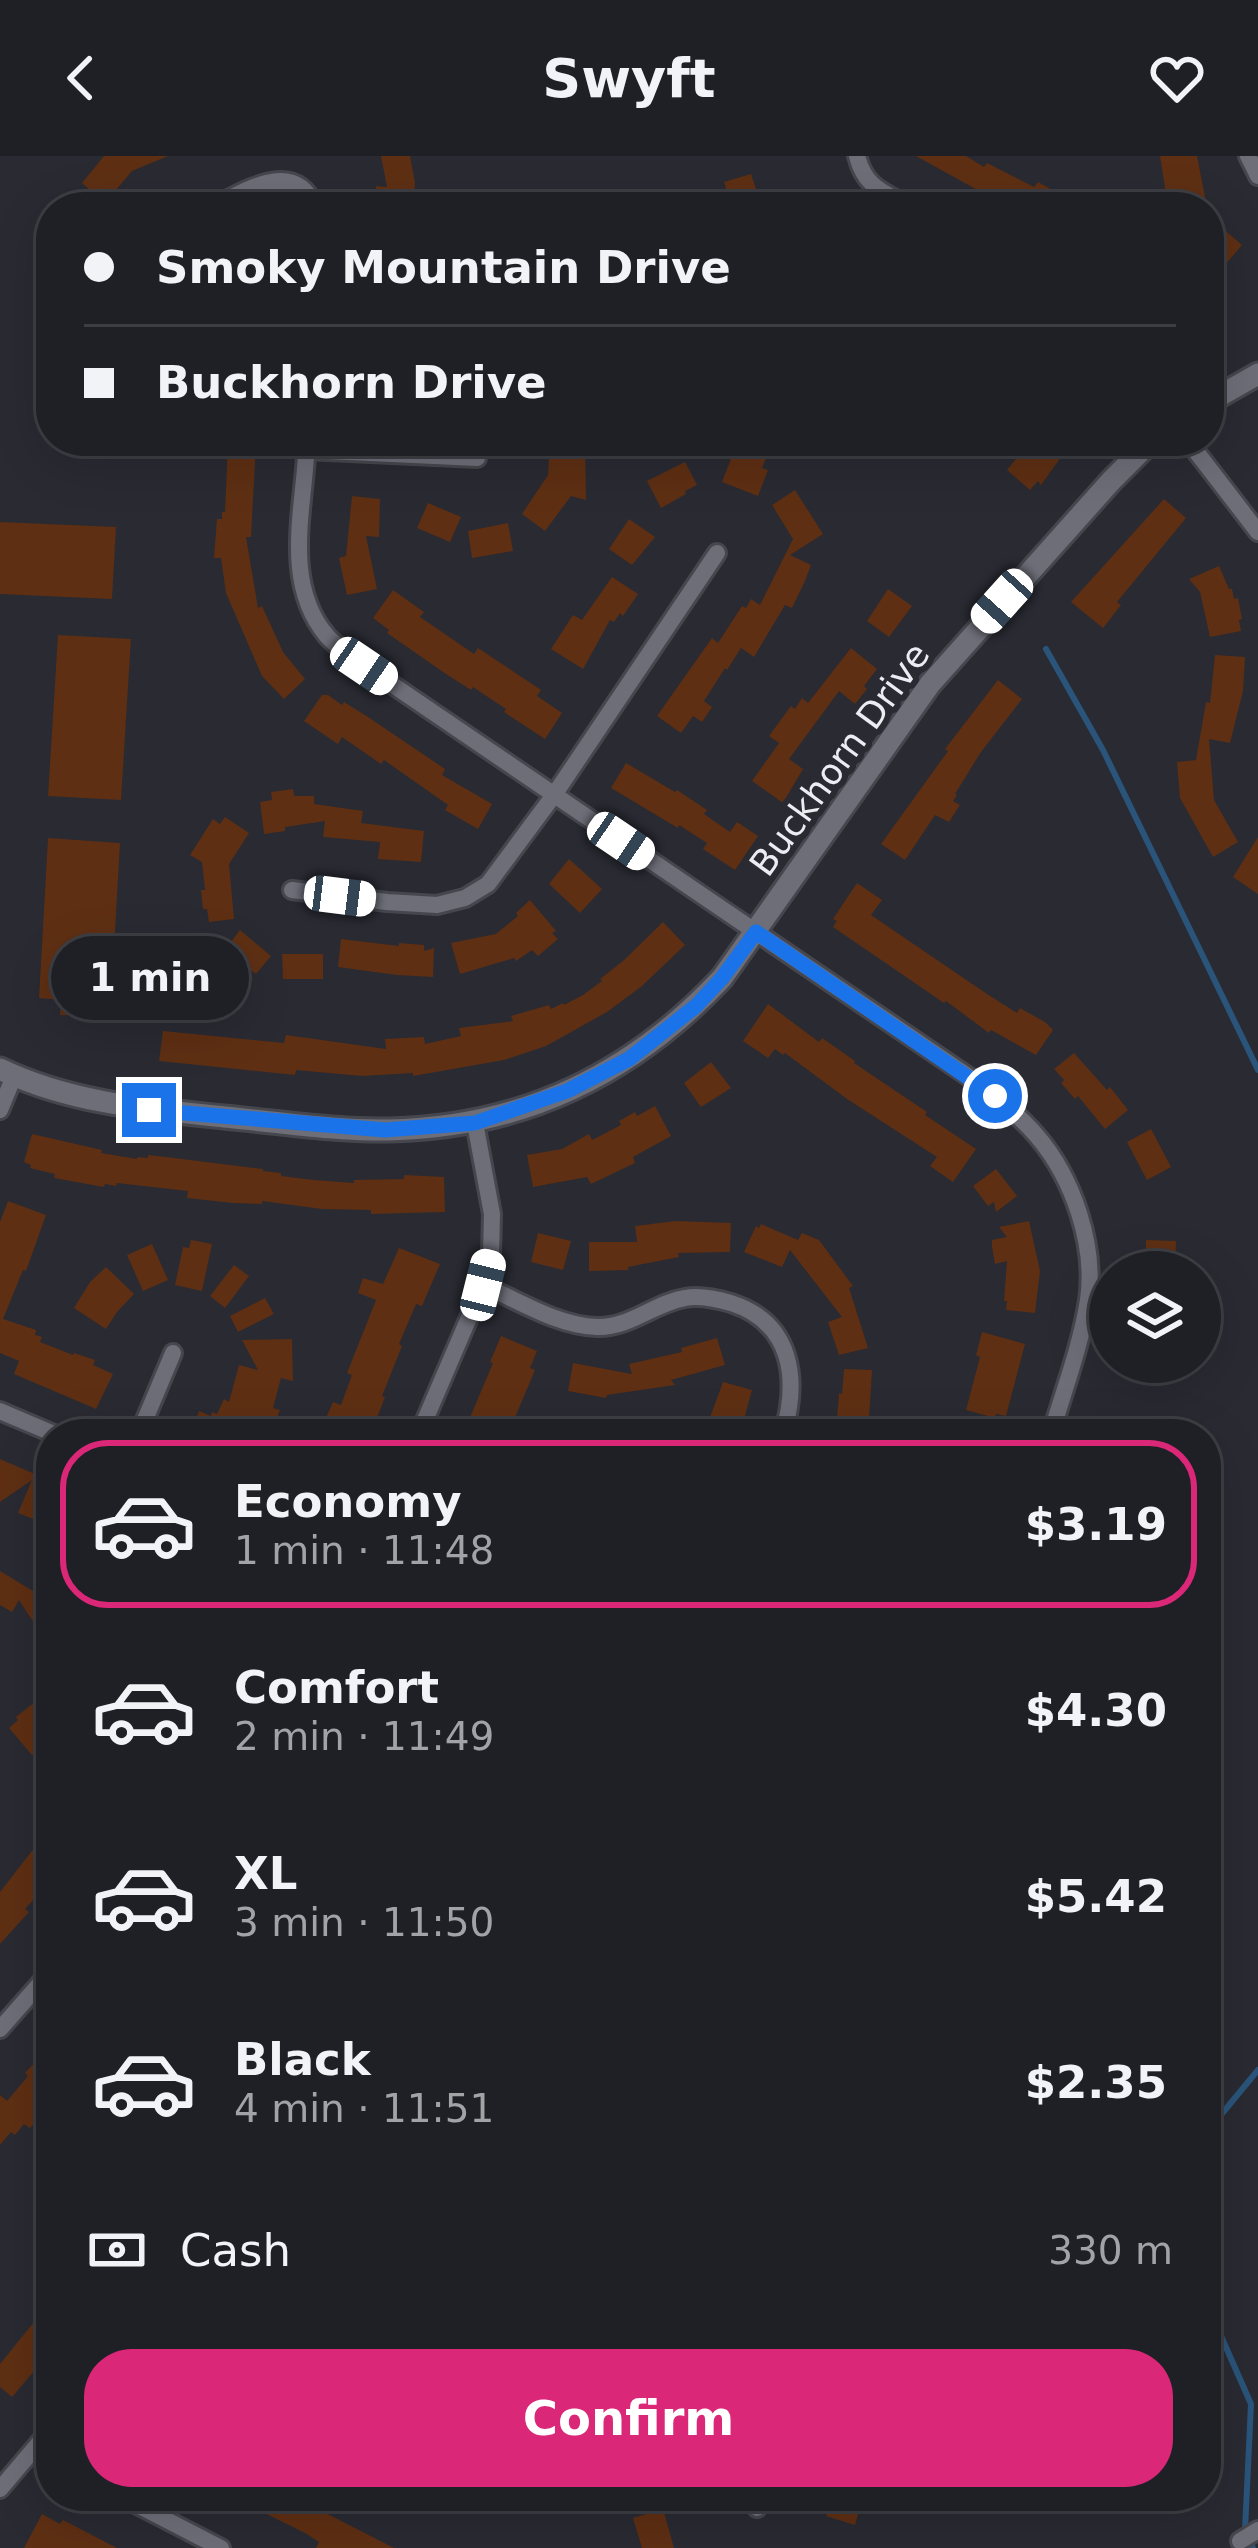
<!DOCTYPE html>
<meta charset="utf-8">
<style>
body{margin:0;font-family:"DejaVu Sans",sans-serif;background:#2c2d32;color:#f1f3f6;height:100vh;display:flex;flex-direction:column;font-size:45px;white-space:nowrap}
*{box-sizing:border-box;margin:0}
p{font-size:39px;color:#a1a3a7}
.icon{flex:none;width:66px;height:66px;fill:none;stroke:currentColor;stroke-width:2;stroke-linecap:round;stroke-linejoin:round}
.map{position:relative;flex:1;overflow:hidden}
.panel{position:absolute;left:36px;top:1263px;width:1185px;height:1092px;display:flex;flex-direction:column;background:#1f2026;border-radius:48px;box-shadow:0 12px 48px #0002,0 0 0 3px #3c3e43}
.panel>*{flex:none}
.banner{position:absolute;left:36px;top:36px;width:1188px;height:264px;border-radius:48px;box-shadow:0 12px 48px #0002,0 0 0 3px #3c3e43;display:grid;align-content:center;height:264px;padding:0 48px;background:#1f2026}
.fabs{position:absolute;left:1089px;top:1095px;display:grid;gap:24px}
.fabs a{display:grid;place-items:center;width:132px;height:132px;border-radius:50%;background:#1f2026;box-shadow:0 12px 48px #0002,0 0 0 3px #3c3e43;font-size:60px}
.end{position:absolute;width:54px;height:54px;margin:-27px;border:15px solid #1a73e8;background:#fff;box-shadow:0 0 0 6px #fff}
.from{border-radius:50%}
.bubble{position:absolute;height:84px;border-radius:42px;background:#1f2026;box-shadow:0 12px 48px #0002,0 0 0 3px #3c3e43;font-size:39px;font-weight:700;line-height:84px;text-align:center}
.car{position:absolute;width:36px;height:72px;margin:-36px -18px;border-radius:15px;box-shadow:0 0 9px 3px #0007;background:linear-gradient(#fff 24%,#345 0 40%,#fff 0 76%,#345 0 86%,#fff 0)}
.banner b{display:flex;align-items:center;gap:42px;height:114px;font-size:45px}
.banner b+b{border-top:3px solid #3c3e43}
.banner i{width:30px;height:30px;background:#f1f3f6}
ul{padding:21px 0 0;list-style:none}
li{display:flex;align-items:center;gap:36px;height:168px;margin:0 24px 18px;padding:0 24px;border:6px solid transparent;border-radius:48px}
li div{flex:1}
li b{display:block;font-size:45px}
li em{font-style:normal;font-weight:700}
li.active{border-color:#db2777}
li>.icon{width:108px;height:108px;stroke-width:1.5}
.pay{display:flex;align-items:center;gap:30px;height:132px;padding:0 48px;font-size:45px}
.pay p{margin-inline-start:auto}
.action{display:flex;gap:24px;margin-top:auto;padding:24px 48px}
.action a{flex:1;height:138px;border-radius:48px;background:#db2777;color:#fff;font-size:48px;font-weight:700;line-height:138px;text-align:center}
header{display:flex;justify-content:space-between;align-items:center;height:156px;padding:0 48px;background:#1f2026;font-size:54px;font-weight:700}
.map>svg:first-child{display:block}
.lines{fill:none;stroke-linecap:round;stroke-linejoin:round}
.stream{stroke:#2a547a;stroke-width:6}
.building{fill:#5e2f13}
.minor-casing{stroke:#46474e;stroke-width:22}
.tertiary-casing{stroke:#46474e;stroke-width:27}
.minor{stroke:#6d6e78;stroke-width:16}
.tertiary{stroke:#6d6e78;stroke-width:21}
.route{stroke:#1a73e8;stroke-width:15}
.labels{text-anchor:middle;stroke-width:12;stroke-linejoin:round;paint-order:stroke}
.street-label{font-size:36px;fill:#ecedf2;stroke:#292a32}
</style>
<header><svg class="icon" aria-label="back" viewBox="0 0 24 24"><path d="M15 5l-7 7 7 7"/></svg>Swyft<svg class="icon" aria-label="heart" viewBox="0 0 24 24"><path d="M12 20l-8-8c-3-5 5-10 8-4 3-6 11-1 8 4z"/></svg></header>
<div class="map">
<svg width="1258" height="2392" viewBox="0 0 1258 2392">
<rect width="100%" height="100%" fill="#292a32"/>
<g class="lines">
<g class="stream">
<path d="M1046 493 1103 594 1258 914"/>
<path d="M1206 1977 1258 1914"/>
<path d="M1206 2146 1251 2248 1245 2374 1253 2392"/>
</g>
</g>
<g class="building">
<path d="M104 0H168L132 15 105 47 82 27Z"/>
<path d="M381 0H410L415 27 413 51 374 49 376 30 387 31Z"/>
<path d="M916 0H966L984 11 987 7 1034 31 1038 26 1082 51H1008Z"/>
<path d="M1160 0H1197L1207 51H1168Z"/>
<path d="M751 18 762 51H732L724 26Z"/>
<path d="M1209 61 1242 89 1219 116 1209 107Z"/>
<path d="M550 285H585L586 344 571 340 545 375 522 358 548 319Z"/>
<path d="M1022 285H1042L1061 301 1041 329 1038 325 1030 334 1007 314 1016 303 1010 298Z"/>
<path d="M228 286 256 287 251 381H246L258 452 262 450 283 496 305 523 284 543 262 520 226 437 221 402H214L217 363H222V356H225Z"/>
<path d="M750 296 766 302 762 312 768 314 758 340 722 326 732 300 748 303Z"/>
<path d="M685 306 697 329 685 335 686 338 661 352 647 325Z"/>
<path d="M795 334 823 378 790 399 811 409 805 425 792 452 785 449 754 501 741 492 727 514 725 512 704 545 712 551 702 566 693 560 681 577 657 560 712 482 718 487 742 450 746 452 751 443 760 449 793 383 772 349Z"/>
<path d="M352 340 380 343 379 381 366 380 377 433 347 439 339 402 346 400Z"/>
<path d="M1164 343 1186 362 1117 446 1121 449 1103 472 1071 446Z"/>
<path d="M428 347 461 361 450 386 417 372Z"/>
<path d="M629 363 655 381 632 409 609 393Z"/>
<path d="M0 366 116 371 112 443 0 438Z"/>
<path d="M508 367 513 395 472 402 468 375Z"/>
<path d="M1219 410 1229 433H1232L1234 443 1238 442 1242 463 1239 464 1241 475 1210 481 1200 436 1189 423Z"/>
<path d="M612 421 638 438 623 460 620 457 614 466 610 464 583 513 551 493 573 459 582 464Z"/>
<path d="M888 433 912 450 889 481 867 465Z"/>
<path d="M393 434 424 456 420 461 474 498 478 492 541 534 537 540 562 557 545 583 504 556 506 553 473 531 471 534 446 518 387 477 389 474 373 462Z"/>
<path d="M58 479 131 483 121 644 48 640Z"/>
<path d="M851 492 877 513 864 530 867 533 855 548 839 535 789 603 803 613 783 647 752 625 779 587 769 580 791 550 795 553 802 542 808 547Z"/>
<path d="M1215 499 1245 501 1243 535 1230 587 1209 583 1214 644 1238 686 1213 701 1180 642 1177 606 1196 604 1206 546 1210 547Z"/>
<path d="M998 524 1022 543 981 596 955 638 957 639 953 645 960 649 949 666 935 659 905 704 881 688 948 595 945 593Z"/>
<path d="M322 539H328L342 549 344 546 368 561 445 613 442 619 492 648 478 673 445 654 448 649 384 604 381 608 342 581 338 588 304 565Z"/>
<path d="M626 607 675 636 677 634 707 654 704 658 730 676 737 666 758 680 735 714 703 693 707 687 679 669 678 672 611 632Z"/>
<path d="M293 633 294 640H314V648L363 655 361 667 424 675 421 706 378 703 380 686 323 681 325 665 285 671V675L264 678 260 646 272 644 271 636Z"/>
<path d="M225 661 249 677 229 708 234 763 209 766 207 753H203L201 734H205L202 706 190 699 213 663 220 668Z"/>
<path d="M1258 681V738L1233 721Z"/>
<path d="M48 682 120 687 111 846 90 844 89 860 60 859 61 844 39 842Z"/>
<path d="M569 703 602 733 580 757 549 728Z"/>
<path d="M857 727 882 744 871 759 987 838 1017 857 1020 852 1045 866 1053 874 1036 899 991 874 989 877 946 845 944 847 833 771 837 765 833 763Z"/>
<path d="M530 744 556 775 552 777 558 783 538 800 532 794 516 805 514 802 460 818 451 787 496 778 518 760 516 757Z"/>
<path d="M663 766 685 789 642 830 607 856 546 890 504 904 413 920V917L362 920 296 914 295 919 159 905 163 875 284 887 286 879 386 893 385 883 424 881 425 888 461 880 459 872 513 865 511 860 549 849 551 853 563 847 564 849 583 839 602 825 600 823 623 805Z"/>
<path d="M240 774 271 800 256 818 225 794Z"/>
<path d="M341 783 399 790V787L424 789V795L434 792 433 821 397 819 338 811Z"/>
<path d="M282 798H323V823H283Z"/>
<path d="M768 848 819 886 822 882 855 905 854 907 927 956 925 959 976 993 953 1026 930 1010 937 1001 847 943 785 897 783 899 775 893 768 902 743 885Z"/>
<path d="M1074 897 1107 934 1110 931 1128 954 1105 973 1078 940 1075 943 1061 927 1064 924 1054 913Z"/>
<path d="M711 906 731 932 701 951 684 927Z"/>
<path d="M655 950 671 980 633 1001 635 1007 591 1028 587 1021 533 1031 527 999 562 993 589 978 592 984 621 969 619 965 635 956 637 960Z"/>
<path d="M1151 973 1171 1011 1147 1024 1127 986Z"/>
<path d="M32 978 102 994 101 997 137 1003V1001L148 1002V999L174 1002 263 1013V1015L281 1017V1020L314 1024 354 1027V1024L404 1023V1019L444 1021 445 1056 371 1058V1054L322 1053 262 1045V1048L233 1047 187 1042 188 1035 117 1027 116 1030 105 1028 104 1031 54 1022 55 1018 30 1012 31 1009 24 1006Z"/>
<path d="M996 1013 1017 1040 996 1056 994 1046 988 1050 973 1030Z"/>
<path d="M8 1045 46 1059 26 1115 23 1114 3 1163 36 1174 35 1179 42 1181 40 1186 73 1199 74 1197 95 1204 93 1209 113 1218 96 1253 14 1218 19 1205 0 1197V1066Z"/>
<path d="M676 1065 731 1067 730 1096 678 1097 679 1101 628 1111V1114L589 1115V1086H637L635 1070Z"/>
<path d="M1029 1065 1040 1115 1035 1157 1006 1154 1007 1145H1004L1007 1105 995 1108 992 1091V1084L1007 1081 999 1071Z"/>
<path d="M761 1068 798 1084 802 1077 819 1084 853 1130 849 1132 868 1192 839 1199 828 1166 842 1161 790 1094 782 1111 744 1096 756 1070 759 1072Z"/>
<path d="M538 1077 571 1085 563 1114 531 1106Z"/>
<path d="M191 1084 212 1088 202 1135 175 1129 183 1091 189 1092Z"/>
<path d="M1146 1084 1176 1085 1175 1116H1146Z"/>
<path d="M152 1088 168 1124 143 1135 127 1099Z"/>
<path d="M399 1092 440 1108 422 1150 416 1148 399 1188 402 1190 382 1240 385 1241 375 1267 370 1278H319L333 1246 341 1249 352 1219 347 1217 376 1144 358 1137 363 1122 383 1128Z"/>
<path d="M234 1109 249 1120 225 1152 210 1140Z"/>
<path d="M106 1111 134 1138 117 1156 106 1173 74 1152 90 1126Z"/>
<path d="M265 1142 274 1158 238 1176 230 1160Z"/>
<path d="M982 1176 1025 1188 1006 1260 996 1258 995 1262 966 1254 980 1201 976 1199Z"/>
<path d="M501 1180 537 1195 530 1212 535 1214 508 1278H463L493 1207 490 1206Z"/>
<path d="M717 1182 725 1209 671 1224 675 1229 607 1239 606 1242 568 1235 573 1207 632 1218 629 1208 682 1196 681 1192Z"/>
<path d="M292 1183 293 1225 281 1222 273 1252 280 1254 271 1278H190L199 1255 211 1260 212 1256 217 1258 224 1243 229 1246 239 1209 258 1214 242 1184Z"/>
<path d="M1115 1206H1174L1168 1226 1114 1210Z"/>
<path d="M844 1213 872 1214 868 1278H836L839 1237 842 1238Z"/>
<path d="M723 1226 752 1234 740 1278H704Z"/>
<path d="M0 1303 51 1325V1362L39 1357 36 1364 18 1357 32 1324 0 1346Z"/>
<path d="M0 1415 51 1446V1486L41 1471 38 1473 19 1444 12 1456 0 1449Z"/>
<path d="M35 1546 51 1565V1577L42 1584 45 1588 32 1599 9 1572 18 1564 16 1561Z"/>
<path d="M35 1691 51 1704V1724L25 1753 29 1756 0 1788V1736Z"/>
<path d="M51 1889V1935L36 1953 42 1958 30 1972 24 1968 15 1979 11 1976 0 1989V1939L7 1945 28 1920 25 1917Z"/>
<path d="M51 2145V2195L12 2241 0 2231V2208Z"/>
<path d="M230 2340H297L307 2345 306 2347 394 2392H316L319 2386 305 2377Z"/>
<path d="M833 2340H863L855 2369 826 2360Z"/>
<path d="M663 2353 674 2392H642L633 2362Z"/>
<path d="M42 2358 60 2368 63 2364 117 2392H24Z"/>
</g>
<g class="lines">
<g class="minor-casing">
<g id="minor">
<path d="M857 0C865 32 884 36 910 51"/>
<path d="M1248 0 1258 20"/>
<path d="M212 51C245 36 294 1 315 51"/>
<path d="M307 285C305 349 281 426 327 480 338 492 352 501 365 510L975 925C997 942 1019 959 1037 980 1073 1022 1096 1089 1088 1144 1081 1189 1064 1234 1051 1278"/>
<path d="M1188 285 1258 376"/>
<path d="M307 294 477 302"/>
<path d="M292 734 387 746 437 749 465 742 488 728 554 639 717 397"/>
<path d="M0 954 14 920"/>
<path d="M483 1129C517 1144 558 1170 597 1171 630 1172 654 1147 685 1142 700 1139 717 1143 731 1147 793 1167 799 1224 783 1278"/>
<path d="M0 1255 54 1278"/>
<path d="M139 1278 173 1197"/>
<path d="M419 1278 483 1129 491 1099 492 1058 475 967"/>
<path d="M0 1873 51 1815"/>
<path d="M33 2295 51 2304"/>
<path d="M0 2333 51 2273"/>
<path d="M120 2340 221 2392"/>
<path d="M757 2352 760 2340"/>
<path d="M1240 2385 1258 2374"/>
</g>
</g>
<g class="tertiary-casing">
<g id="tertiary">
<path d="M1209 246 1258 218"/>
<path d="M0 913C70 947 148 953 224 961 278 966 334 975 389 974 523 971 631 919 722 822L930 528 1111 325 1151 285"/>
</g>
</g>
<use href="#minor" class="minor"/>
<use href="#tertiary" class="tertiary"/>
</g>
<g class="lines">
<path class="route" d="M149 954 385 974 475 967 567 935 629 903 696 850 722 822 756 776 995 940"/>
</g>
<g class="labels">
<g class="street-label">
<text transform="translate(839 603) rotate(-54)" y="13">Buckhorn Drive</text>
</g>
</g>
</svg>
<div class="fabs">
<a><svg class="icon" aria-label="layers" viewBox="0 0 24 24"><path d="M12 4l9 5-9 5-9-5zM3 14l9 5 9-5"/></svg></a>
</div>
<i class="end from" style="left:995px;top:940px"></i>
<i class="end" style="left:149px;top:954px"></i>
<div class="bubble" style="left:51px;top:780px;width:198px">1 min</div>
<i class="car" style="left:1002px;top:445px;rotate:222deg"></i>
<i class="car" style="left:364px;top:510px;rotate:124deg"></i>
<i class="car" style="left:621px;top:685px;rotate:124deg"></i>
<i class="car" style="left:340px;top:740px;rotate:97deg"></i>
<i class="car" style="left:483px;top:1129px;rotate:14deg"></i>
<div class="banner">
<b><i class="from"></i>Smoky Mountain Drive</b>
<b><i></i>Buckhorn Drive</b>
</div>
<section class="panel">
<ul>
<li class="active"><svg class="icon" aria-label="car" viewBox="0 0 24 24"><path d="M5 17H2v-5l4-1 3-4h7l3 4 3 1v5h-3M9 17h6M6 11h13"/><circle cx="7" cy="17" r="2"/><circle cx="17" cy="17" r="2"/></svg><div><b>Economy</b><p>1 min · 11:48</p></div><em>$3.19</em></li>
<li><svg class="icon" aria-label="car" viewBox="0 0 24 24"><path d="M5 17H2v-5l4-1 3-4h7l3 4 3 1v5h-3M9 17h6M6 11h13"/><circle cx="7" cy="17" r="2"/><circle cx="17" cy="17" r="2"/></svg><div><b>Comfort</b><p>2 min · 11:49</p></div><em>$4.30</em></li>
<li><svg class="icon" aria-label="car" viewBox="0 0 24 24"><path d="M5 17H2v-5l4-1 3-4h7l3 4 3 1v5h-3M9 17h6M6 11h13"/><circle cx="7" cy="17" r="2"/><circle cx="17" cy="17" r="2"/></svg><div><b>XL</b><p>3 min · 11:50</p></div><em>$5.42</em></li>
<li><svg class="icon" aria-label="car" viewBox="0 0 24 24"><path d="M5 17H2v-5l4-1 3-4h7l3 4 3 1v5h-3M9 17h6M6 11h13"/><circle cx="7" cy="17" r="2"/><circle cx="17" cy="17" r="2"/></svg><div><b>Black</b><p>4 min · 11:51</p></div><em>$2.35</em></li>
</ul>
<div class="pay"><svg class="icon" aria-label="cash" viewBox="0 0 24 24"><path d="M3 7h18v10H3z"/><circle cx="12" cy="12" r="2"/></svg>Cash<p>330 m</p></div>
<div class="action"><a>Confirm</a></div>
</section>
</div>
